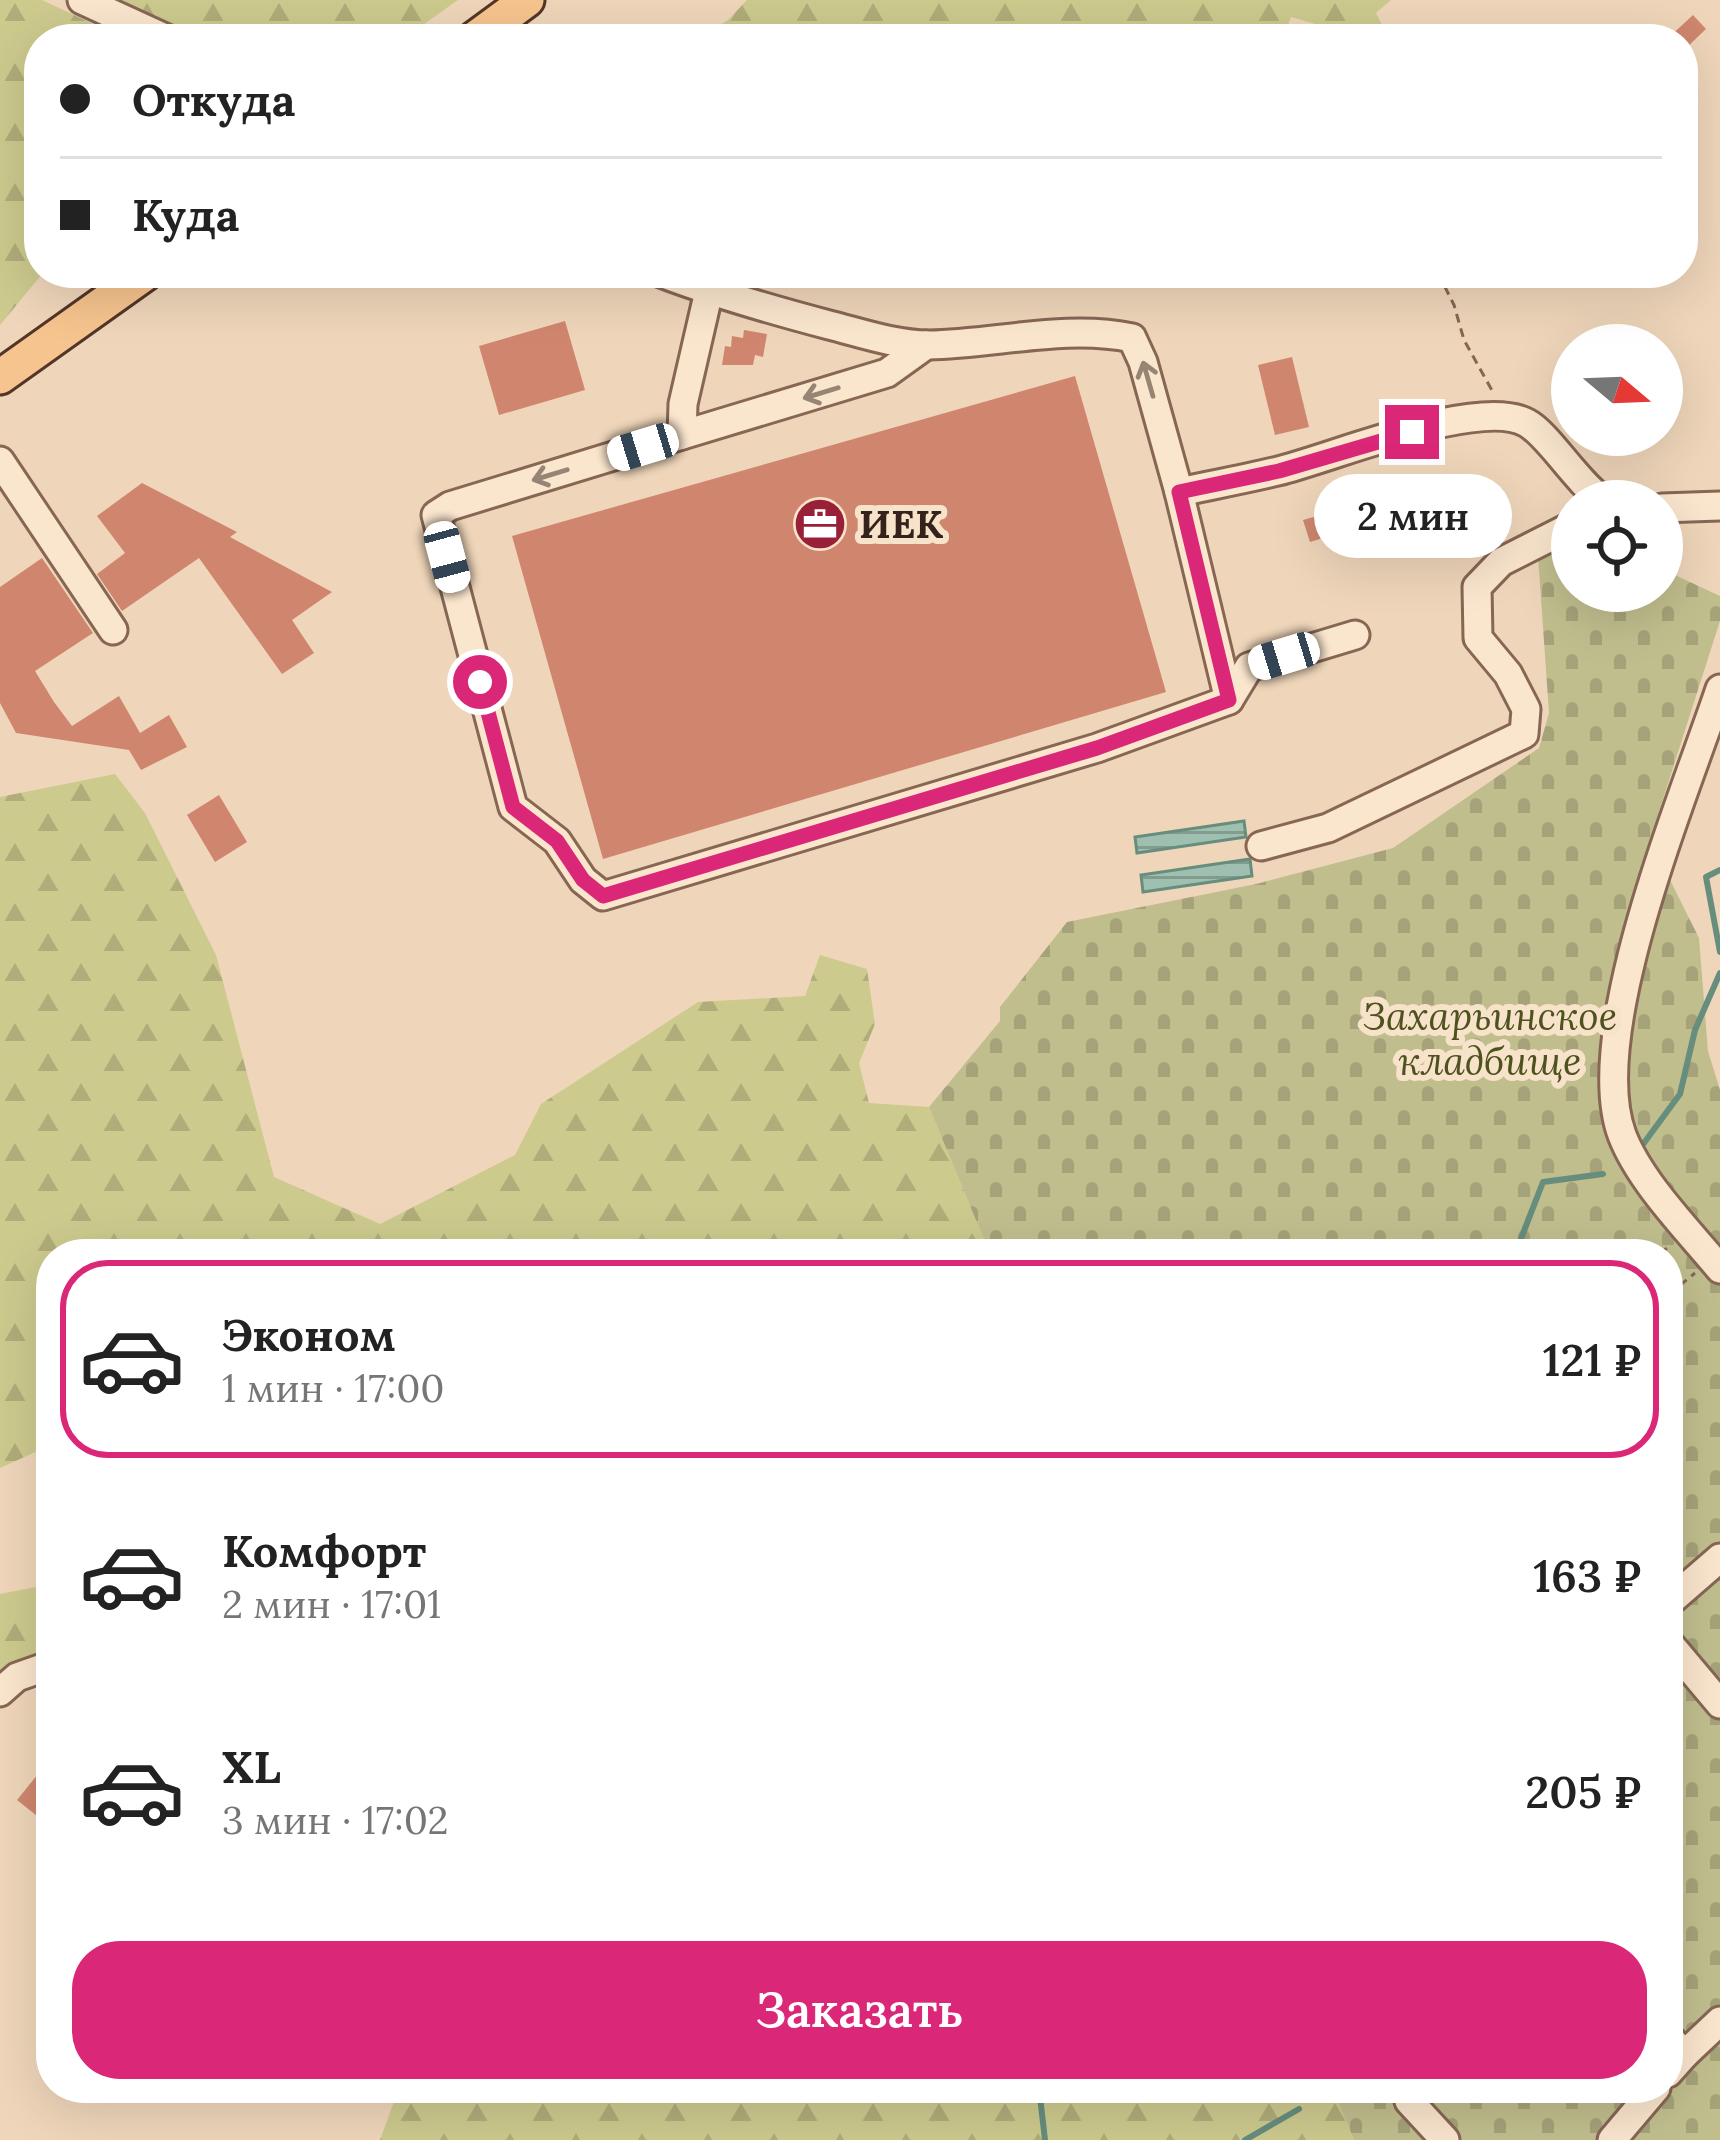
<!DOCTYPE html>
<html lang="ru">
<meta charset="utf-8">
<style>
body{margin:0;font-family:Lora,serif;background:#f6f6f6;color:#222;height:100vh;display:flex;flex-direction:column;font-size:45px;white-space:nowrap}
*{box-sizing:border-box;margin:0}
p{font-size:39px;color:#767676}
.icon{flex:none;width:66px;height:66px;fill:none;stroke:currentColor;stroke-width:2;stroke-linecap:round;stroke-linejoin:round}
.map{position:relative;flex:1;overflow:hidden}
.side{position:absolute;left:36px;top:1239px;width:1647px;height:864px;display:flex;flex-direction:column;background:#fff;border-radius:48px;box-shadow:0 12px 48px #0002}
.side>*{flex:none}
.top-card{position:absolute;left:24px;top:24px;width:1674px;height:264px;border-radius:48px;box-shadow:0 12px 48px #0002;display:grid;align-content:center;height:264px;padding:0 36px;background:#fff}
.needle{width:78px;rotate:109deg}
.tools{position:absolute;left:1551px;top:324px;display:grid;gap:24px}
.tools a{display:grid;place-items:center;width:132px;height:132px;border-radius:50%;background:#fff;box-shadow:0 12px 48px #0002;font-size:60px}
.end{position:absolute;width:54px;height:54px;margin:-27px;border:15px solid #db2777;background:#fff;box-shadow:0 0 0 6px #fff}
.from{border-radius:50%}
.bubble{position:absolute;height:84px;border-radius:42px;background:#fff;box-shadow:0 12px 48px #0002;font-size:39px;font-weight:600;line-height:84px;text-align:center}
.car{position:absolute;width:36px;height:72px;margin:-36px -18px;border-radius:15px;box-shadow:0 0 9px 3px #0007;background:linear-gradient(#fff 24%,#345 0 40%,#fff 0 76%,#345 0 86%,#fff 0)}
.top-card b{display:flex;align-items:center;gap:42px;height:114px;font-size:45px}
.top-card b+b{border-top:3px solid #e0e0e0}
.top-card i{width:30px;height:30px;background:#222}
ul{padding:21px 0 0;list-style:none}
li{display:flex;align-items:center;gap:36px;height:198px;margin:0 24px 18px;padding:0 12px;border:6px solid transparent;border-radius:48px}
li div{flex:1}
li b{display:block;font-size:45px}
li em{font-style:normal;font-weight:600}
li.current{border-color:#db2777}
li>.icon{width:108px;height:108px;stroke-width:1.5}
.cta{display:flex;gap:24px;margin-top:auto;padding:24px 36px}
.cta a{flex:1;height:138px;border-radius:48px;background:#db2777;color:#fff;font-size:48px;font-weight:600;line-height:138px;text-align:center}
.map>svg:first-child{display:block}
.forest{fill:url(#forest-firs)}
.cemetery{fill:url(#cemetery-stones)}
.water{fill:url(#water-rules);stroke:#678d7d;stroke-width:3}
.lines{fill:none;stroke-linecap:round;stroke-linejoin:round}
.stream{stroke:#678d7d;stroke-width:6}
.building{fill:#d0866e}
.minor-casing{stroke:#876654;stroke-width:33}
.major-casing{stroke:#533529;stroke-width:39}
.path{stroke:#876654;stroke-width:3;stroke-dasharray:9 6;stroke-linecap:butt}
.minor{stroke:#fae5cd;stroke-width:27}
.major{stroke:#f6c48e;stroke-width:33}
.oneway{stroke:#988474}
.route{stroke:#db2777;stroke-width:15}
.labels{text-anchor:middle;stroke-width:12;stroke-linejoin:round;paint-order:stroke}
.poi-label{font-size:39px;font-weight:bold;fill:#35221a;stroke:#f7e2ca;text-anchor:start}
.park-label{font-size:39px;font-style:italic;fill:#4e521f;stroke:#f7e2ca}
</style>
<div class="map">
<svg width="1720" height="2140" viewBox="0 0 1720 2140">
<defs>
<pattern id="forest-firs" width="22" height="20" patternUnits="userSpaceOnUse" patternTransform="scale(3)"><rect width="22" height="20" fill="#cdca8e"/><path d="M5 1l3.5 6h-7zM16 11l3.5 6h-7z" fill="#b1ad7a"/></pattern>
<pattern id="cemetery-stones" width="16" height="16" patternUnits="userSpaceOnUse" patternTransform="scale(3)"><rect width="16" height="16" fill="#c1be8e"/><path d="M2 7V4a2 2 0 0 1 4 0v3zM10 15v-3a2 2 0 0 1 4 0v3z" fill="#a6a37a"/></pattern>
<pattern id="water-rules" width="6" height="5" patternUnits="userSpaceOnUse" patternTransform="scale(3)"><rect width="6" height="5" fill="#9fc0b0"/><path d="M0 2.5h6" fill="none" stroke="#829c8e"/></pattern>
</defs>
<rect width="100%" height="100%" fill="#efd6ba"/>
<g class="forest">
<path d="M0 0H42L125 39H39V273H43L0 325Z"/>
<path d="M110 0H458L403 39H192Z"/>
<path d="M747 0H1391L1376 13 1389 39H1321L1315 24 1291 17 1283 39H699L728 20Z"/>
<path d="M115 774 145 813 216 955 274 1177 380 1224 515 1155 541 1104 698 1002 805 996 820 955 867 969 875 1024 859 1063 869 1103 929 1107 990 1254H51V1445L0 1468V797Z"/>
<path d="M51 1584V1673L0 1692V1594Z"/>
<path d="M399 2088H1332L1354 2140H380Z"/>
</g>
<path class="cemetery" d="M1572 543V591H1662V569L1720 596V621L1650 840 1699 938 1708 1051 1720 1090V2140H1354L1332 2088H1668V1254H990L929 1107 1000 1021V1007L1067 922 1256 884 1393 848 1539 748 1549 713 1538 556Z"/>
<g class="water">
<path d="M1244 821 1246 837 1137 853 1135 837Z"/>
<path d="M1250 859 1252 876 1143 892 1141 875Z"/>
</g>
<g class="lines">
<g class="stream">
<path d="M1720 870 1706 877 1720 952"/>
<path d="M1641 1147 1680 1094 1695 1030 1720 973"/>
<path d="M1515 1254 1543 1182 1603 1174"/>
<path d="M1039 2088 1045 2140"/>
<path d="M1245 2140 1299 2109"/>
</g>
</g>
<g class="building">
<path d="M1693 15 1706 29 1683 51V39H1667Z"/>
<path d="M565 321 585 390 499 415 479 346Z"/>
<path d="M744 330 767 334 763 357 755 355 753 365H722L725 346 731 347 732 336 743 338Z"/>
<path d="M1292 357 1309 427 1275 435 1258 365Z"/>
<path d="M1075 376 1166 692 603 859 512 536Z"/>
<path d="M142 483 237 532 230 537 332 592 292 620 314 653 282 674 199 558 122 611 97 574 125 553 97 516Z"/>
<path d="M1324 514 1330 536 1310 542 1303 520Z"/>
<path d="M42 558 93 633 35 671 54 702 72 726 119 696 140 733 169 715 187 747 141 770 129 750 16 733 0 703V587Z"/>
<path d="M219 795 247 842 215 862 187 815Z"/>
<path d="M51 1758V1827L17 1800Z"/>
</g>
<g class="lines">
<g class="minor-casing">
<g id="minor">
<path d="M82 0 167 39"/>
<path d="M661 273C716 294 772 310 829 325 861 333 895 345 929 345 995 344 1066 324 1132 338L1143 362 1179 492 1229 700"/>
<path d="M709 291 683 404 682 435 450 506 436 515 513 807 557 841 583 880 603 896 1097 748 1229 700 1249 667 1355 635"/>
<path d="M682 435 887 373 926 345"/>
<path d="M0 461 113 630"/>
<path d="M1179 492C1212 485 1245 479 1278 471 1332 458 1480 396 1527 423 1549 435 1576 482 1604 501"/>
<path d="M1662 508 1720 506"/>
<path d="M1720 689C1685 794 1584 1033 1622 1135 1640 1182 1688 1230 1720 1269"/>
<path d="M1261 846 1328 828 1524 734 1526 709 1508 674 1478 638 1477 587 1501 562 1572 526"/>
<path d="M1668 1603 1720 1558"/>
<path d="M1668 1642 1720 1704"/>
<path d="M0 1692 17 1677 51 1665"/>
<path d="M1668 2036 1684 2055 1668 2073"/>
<path d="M1684 2055 1720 2021"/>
<path d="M1409 2101 1445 2140"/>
<path d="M1612 2140 1656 2088"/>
</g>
</g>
<g class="major-casing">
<g id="major">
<path d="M474 39 527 0"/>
<path d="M0 377 146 273"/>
</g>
</g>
<g class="path">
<path d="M1438 273 1454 305 1464 340 1494 394"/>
<path d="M1660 1254 1668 1247"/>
<path d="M1668 1295 1695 1273"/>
<path d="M1668 1362 1677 1388 1668 1395"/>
</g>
<use href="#minor" class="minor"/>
<use href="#major" class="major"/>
</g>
<defs><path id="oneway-shaft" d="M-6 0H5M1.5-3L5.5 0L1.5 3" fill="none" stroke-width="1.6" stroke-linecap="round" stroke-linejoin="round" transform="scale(3)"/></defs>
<g class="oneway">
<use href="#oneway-shaft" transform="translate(1148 379) rotate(-106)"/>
<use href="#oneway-shaft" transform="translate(821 393) rotate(163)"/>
<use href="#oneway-shaft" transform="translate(550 475) rotate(163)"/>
</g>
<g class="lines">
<path class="route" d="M480 682 513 807 557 841 583 880 603 896 1097 748 1229 700 1179 492 1279 471 1412 432"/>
</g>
<defs>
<g id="office-disc" transform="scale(2.7)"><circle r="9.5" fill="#982137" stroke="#f7e2ca"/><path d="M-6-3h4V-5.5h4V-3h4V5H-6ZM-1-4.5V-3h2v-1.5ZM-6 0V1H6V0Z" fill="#fff"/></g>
</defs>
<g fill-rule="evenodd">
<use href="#office-disc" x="820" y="524"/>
</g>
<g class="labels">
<g class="poi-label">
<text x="859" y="538">ИЕК</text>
</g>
<g class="park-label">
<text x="1490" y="1030">Захарьинское<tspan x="1490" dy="45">кладбище</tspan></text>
</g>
</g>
</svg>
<div class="tools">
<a><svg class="needle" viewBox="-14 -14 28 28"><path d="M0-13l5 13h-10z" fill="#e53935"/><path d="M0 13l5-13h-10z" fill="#767676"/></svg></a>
<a><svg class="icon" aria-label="locate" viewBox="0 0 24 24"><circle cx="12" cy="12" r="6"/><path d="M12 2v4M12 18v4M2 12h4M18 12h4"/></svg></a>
</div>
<i class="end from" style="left:480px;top:682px"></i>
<i class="end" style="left:1412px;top:432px"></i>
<div class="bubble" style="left:1314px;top:474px;width:198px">2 мин</div>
<i class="car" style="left:643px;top:447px;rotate:253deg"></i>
<i class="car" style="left:447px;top:557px;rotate:165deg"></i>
<i class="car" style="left:1284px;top:656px;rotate:253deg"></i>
<div class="top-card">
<b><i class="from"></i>Откуда</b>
<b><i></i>Куда</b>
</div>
<section class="side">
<ul>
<li class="current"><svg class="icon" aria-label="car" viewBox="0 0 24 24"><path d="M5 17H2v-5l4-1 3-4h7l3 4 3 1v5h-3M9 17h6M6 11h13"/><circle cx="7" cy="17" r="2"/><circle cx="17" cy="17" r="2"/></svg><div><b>Эконом</b><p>1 мин · 17:00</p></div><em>121 ₽</em></li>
<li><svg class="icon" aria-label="car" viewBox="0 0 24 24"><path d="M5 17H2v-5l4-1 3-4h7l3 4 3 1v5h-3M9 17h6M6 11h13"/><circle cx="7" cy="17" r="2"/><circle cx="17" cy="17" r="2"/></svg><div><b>Комфорт</b><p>2 мин · 17:01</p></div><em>163 ₽</em></li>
<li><svg class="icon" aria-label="car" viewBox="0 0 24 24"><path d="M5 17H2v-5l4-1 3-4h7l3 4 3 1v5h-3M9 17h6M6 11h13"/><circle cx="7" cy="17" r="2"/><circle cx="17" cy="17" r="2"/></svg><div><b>XL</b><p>3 мин · 17:02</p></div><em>205 ₽</em></li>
</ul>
<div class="cta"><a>Заказать</a></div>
</section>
</div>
